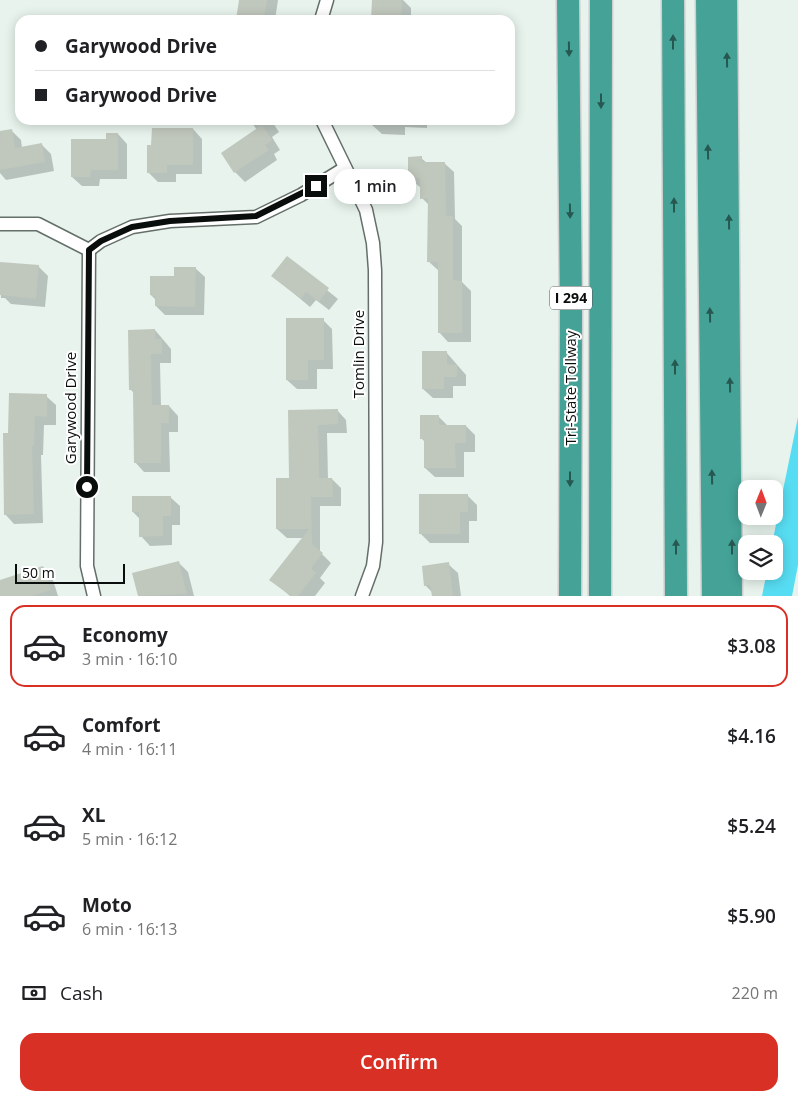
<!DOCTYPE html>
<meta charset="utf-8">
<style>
body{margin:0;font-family:"Open Sans",sans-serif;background:#f2f2f2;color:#202124;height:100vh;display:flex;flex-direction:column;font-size:19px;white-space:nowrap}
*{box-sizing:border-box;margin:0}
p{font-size:16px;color:#757577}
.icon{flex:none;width:28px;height:28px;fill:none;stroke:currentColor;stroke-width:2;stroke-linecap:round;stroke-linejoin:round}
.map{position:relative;height:596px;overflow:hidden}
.drawer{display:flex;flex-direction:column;background:#fff;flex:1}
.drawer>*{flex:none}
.guide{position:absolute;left:15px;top:15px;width:500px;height:110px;border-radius:15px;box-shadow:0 2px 12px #0003;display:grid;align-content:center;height:110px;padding:0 20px;background:#fff}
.needle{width:32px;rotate:1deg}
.fabs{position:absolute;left:738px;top:480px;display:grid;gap:10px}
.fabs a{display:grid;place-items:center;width:45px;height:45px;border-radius:10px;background:#fff;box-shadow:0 2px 12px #0003;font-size:25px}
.scale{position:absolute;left:15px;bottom:12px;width:110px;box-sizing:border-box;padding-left:5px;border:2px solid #090d0b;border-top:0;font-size:14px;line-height:18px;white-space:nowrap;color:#090d0b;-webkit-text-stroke:4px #fff;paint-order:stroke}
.end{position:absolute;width:22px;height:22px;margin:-11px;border:6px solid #090d0b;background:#fff;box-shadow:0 0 0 2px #fff}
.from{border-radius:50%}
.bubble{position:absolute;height:35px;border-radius:15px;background:#fff;box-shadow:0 2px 12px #0003;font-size:16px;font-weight:600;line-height:35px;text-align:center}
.guide b{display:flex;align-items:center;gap:18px;height:48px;font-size:19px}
.guide b+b{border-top:1px solid #e0e0e0}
.guide i{width:12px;height:12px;background:#202124}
ul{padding:9px 0 0;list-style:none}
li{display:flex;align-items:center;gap:15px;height:82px;margin:0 10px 8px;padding:0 10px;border:2px solid transparent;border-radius:15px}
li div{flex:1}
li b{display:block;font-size:19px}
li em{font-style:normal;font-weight:600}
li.on{border-color:#d93025}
li>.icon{width:45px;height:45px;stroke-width:1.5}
.pay{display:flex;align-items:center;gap:12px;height:55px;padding:0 20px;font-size:19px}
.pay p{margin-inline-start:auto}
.button{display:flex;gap:10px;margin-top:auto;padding:10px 20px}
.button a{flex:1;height:58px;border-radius:15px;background:#d93025;color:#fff;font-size:20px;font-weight:600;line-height:58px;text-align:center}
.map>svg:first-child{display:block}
.water{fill:#57ddf3}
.shadow{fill:#0003}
.building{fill:#c0c7bc}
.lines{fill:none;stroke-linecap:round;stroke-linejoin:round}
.street-casing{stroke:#646f69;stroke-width:15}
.highway-casing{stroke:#cecfce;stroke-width:25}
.street{stroke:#fff;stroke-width:12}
.highway{stroke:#44a297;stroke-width:22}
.oneway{fill:#265851}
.route{stroke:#090d0b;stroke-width:6}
.labels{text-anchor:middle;stroke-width:4;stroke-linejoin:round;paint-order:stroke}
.shield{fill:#fff;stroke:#535654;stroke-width:1}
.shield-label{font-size:14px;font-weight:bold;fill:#090d0b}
.street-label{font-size:15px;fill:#090d0b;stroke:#fff}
</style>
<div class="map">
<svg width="798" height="596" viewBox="0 0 798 596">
<rect width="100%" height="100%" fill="#e7f3ec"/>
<path class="water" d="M798 417V565L792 596H762L767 571H774L772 544Z"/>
<g class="shadow">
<path d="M240 0H278L275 20H237Z"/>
<path d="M374 0H403L411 8V20H372Z"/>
<path d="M250 120H271L279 132 272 137 280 150 274 154 277 160 245 182 235 172 257 130Z"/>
<path d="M373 120H427V128L405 127V135L382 134 372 125Z"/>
<path d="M193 129 202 139V174H176V182H158L149 173Z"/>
<path d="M12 131 21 140 22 148 42 145 51 154 54 171 6 180 0 173V133Z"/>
<path d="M118 134 127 144V179H100L99 186H82L72 177 107 141Z"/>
<path d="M421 158 427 163H444L454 172 455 219 462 226V282L471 291V342H448L439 332V271L428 261 429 205 422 198 421 188 409 178Z"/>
<path d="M287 258 338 299 329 310 316 300 310 307 273 276Z"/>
<path d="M0 263 38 266 48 276 45 307 11 304 5 298H1Z"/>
<path d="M195 268 205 277 204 315H165L156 306V300L151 295 175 278Z"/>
<path d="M323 320 332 329 333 369H317V389H297L287 380Z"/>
<path d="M155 330 171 349V363H160L161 407 169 406 178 416V432H169L170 472H144L135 462 134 393 130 389Z"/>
<path d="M446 352 466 375V386H453V398H433L423 389Z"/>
<path d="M46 396 56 405V425H44L43 455H41L43 523 14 524 5 514 9 435Z"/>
<path d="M337 410 346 420 347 433H327L328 479H332L341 488V506H320V552L331 563 320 578 325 583 315 596H290L271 579 303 538H287L277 529 291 479 290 411Z"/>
<path d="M438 416 448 426H466L475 435V452H464V477H435L425 468V442L421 438Z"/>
<path d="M467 495 477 505V521H469V543H430L420 533Z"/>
<path d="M170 497 180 506V525H172V545L150 546 141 536 140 519 133 512Z"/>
<path d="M179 563 188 572 194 596H139L133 574Z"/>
<path d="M448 564 458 573 461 596H433L432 592 425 585Z"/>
<path d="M43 567 52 577 58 596H0V581Z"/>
</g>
<g class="building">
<path d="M239 0H267L264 20H236Z"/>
<path d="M372 0H402L401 20H371Z"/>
<path d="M262 125 272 140 265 145 269 150 234 173 221 153Z"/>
<path d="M152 128H193V165H167V173H147V145H151Z"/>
<path d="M12 129 15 148 42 143 45 162 0 170V131Z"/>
<path d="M106 133H118V170H91L90 177H71V139H106Z"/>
<path d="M422 156V162H445L446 216H453V280L462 281V333H438V262H427L428 198 420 199V178L408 179V157Z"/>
<path d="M287 256 329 288 319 302 306 292 301 299 271 276Z"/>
<path d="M0 262 39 265 36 299 0 295Z"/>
<path d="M174 267H196L195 307 155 306V296L150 295V276H174Z"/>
<path d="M286 318H324V360H308V380H286Z"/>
<path d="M155 329V339H162V354H151L152 405H169V423H161V463H134L133 390H129L128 330Z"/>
<path d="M422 351H447V364L457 365V377H444V389H422Z"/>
<path d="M9 393 47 394V417L35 416 34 446H32L34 514 4 515 3 433H8Z"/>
<path d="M338 409V424L318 425 319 478H332L333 497H311L312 544 323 553 311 568 316 573 298 596H291L269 580 309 529H276V478H289L288 410Z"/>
<path d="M420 415H439V425H466V443H455L456 468H424V439H420Z"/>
<path d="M419 494H468V512H460V534H419Z"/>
<path d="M132 496H171V516H163V536L139 537V512H132Z"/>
<path d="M179 561 187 594 138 596 132 573Z"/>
<path d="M449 562 453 596H432L430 585 424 586 422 566Z"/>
<path d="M43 566 51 590 32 596H0V580Z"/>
</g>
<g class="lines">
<g class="street-casing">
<g id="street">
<path d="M321 20 327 0"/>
<path d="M322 120 366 210 373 243 375 270 376 542 373 566 362 596"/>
<path d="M0 224H38L89 250 101 241 132 227 170 221 256 217 301 195 345 168"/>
<path d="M89 250 87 566 94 596"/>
</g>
</g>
<g class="highway-casing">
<g id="highway">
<path d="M568 0 571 311 570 596"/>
<path d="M673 0 676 596"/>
<path d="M707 0 713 596"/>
<path d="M726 0 731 596"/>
<path d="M600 596 601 0"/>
</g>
</g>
<use href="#street" class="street"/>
<use href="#highway" class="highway"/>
</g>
<defs><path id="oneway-solid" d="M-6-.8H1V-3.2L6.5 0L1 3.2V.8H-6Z" transform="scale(1.25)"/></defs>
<g class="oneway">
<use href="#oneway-solid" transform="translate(673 42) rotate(-90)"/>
<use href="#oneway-solid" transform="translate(569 49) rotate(89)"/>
<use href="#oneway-solid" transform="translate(727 60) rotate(-91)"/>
<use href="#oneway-solid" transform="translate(601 101) rotate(90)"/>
<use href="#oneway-solid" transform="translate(708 152) rotate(-91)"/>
<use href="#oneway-solid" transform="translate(674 205) rotate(-90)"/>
<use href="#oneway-solid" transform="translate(570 211) rotate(89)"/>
<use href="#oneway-solid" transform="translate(729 222) rotate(-91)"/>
<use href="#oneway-solid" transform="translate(710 315) rotate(-91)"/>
<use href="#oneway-solid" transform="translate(675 367) rotate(-90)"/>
<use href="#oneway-solid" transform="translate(730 385) rotate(-91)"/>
<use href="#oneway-solid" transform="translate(712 477) rotate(-91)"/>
<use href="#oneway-solid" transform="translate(570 479) rotate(90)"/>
<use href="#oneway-solid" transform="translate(676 547) rotate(-90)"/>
<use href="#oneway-solid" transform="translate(732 547) rotate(-90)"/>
</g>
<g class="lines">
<path class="route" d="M87 487 89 250 101 241 132 227 170 221 256 216 316 186"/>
</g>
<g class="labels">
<rect class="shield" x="550" y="286.5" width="42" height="23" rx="4"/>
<g class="shield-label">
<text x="571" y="303">I 294</text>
</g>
<g class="street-label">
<text transform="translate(359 354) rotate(-90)" y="5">Tomlin Drive</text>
<text transform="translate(571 388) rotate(-90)" y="5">Tri-State Tollway</text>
<text transform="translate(71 408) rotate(-90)" y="5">Garywood Drive</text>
</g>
</g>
</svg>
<div class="fabs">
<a><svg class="needle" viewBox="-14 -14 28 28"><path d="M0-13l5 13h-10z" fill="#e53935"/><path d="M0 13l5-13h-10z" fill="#757577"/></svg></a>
<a><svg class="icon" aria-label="layers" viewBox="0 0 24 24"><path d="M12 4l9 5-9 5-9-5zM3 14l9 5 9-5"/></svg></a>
</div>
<div class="scale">50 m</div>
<i class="end from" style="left:87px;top:487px"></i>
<i class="end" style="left:316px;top:186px"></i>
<div class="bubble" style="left:334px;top:169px;width:82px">1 min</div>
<div class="guide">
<b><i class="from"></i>Garywood Drive</b>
<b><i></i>Garywood Drive</b>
</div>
</div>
<section class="drawer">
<ul>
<li class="on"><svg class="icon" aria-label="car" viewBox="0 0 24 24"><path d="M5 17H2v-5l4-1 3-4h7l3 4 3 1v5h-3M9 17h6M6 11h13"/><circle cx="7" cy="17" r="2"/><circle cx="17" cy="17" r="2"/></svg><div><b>Economy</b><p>3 min · 16:10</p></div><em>$3.08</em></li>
<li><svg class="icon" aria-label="car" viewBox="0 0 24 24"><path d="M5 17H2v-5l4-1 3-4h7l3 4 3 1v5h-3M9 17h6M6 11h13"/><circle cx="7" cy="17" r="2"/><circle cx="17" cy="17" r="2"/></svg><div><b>Comfort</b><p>4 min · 16:11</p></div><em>$4.16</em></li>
<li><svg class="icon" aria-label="car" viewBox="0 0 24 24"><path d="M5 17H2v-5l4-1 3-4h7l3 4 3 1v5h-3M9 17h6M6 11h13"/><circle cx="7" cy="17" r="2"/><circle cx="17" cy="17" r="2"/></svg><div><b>XL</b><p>5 min · 16:12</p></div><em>$5.24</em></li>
<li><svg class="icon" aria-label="car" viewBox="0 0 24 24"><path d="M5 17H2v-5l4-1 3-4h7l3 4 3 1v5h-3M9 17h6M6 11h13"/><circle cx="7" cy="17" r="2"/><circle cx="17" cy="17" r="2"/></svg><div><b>Moto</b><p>6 min · 16:13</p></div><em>$5.90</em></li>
</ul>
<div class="pay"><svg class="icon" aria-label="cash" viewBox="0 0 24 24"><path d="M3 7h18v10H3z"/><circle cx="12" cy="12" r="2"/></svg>Cash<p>220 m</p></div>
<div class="button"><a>Confirm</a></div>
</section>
